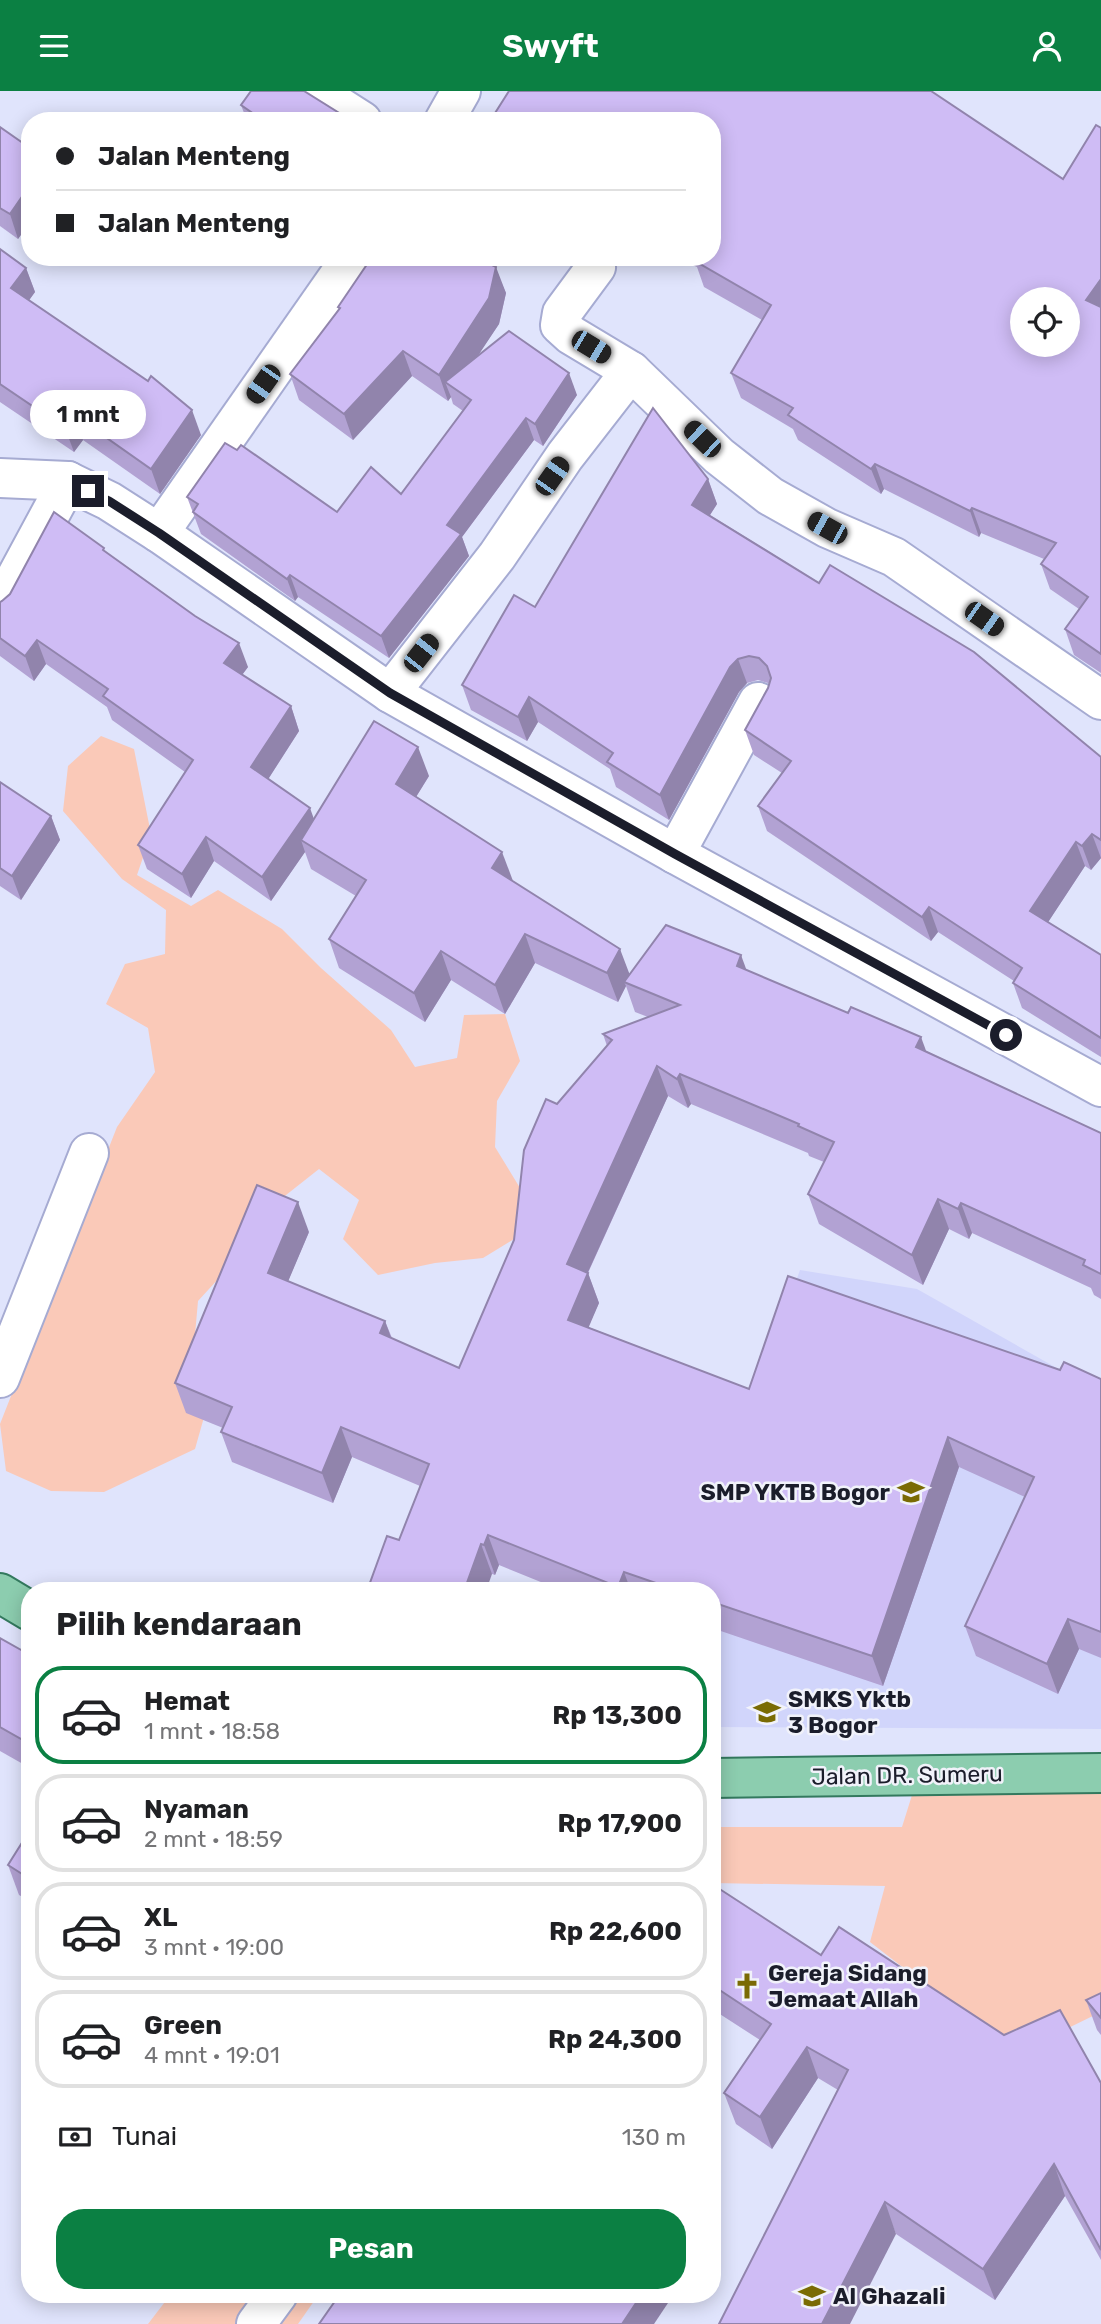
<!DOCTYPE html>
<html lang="id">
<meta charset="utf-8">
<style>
body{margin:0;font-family:Rubik,sans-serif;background:#f6f6f6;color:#202124;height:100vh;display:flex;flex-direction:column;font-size:26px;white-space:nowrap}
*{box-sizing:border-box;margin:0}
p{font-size:23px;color:#757577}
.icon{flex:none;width:38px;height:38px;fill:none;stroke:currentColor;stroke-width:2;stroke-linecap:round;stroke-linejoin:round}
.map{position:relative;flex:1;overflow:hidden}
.sheet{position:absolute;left:21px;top:1491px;width:700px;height:721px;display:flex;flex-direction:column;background:#fff;border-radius:28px;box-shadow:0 4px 18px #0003}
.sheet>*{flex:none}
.hud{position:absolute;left:21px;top:21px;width:700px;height:154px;border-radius:28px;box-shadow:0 4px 18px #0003;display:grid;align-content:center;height:154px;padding:0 35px;background:#fff}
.buttons{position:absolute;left:1010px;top:196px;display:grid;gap:14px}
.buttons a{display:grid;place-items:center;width:70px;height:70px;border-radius:50%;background:#fff;box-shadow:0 4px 18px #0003;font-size:35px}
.end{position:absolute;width:32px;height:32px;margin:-16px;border:9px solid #1b1d2b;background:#fff;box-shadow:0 0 0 4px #fff}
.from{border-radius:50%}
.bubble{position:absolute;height:49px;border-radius:24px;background:#fff;box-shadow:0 4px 18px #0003;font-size:23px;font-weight:700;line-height:49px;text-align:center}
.car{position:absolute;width:21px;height:42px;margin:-21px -10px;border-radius:9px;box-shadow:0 0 5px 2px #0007;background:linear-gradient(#222 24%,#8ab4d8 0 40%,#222 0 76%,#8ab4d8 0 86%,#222 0)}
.hud b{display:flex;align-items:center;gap:24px;height:66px;font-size:26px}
.hud b+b{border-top:2px solid #e0e0e0}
.hud i{width:18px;height:18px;background:#202124}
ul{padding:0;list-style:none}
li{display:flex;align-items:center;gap:21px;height:98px;margin:0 14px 10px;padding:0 21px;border:4px solid #e0e0e0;border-radius:28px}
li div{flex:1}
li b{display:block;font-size:26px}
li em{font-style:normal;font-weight:700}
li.selected{border-color:#0b8043}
li>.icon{width:63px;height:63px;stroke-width:1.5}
h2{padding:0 35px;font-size:32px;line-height:84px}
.pay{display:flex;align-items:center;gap:18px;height:77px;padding:0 35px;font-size:26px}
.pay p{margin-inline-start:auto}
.primary-button{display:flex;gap:14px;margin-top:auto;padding:14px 35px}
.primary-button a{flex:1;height:80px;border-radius:28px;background:#0b8043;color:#fff;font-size:28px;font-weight:700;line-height:80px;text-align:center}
header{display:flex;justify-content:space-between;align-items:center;height:91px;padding:0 35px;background:#0b8043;color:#fff;font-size:32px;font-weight:700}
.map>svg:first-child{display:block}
.built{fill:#d1d5fb}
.green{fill:#fac9b8}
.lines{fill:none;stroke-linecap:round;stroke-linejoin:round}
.street-casing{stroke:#a6abd2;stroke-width:42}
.primary-casing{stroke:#33795e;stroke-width:42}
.street{stroke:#fff;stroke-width:38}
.primary{stroke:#8ccdaf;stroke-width:38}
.wall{fill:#b2a2d3;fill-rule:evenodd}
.shaded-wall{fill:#9184ac}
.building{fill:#cfbcf5;stroke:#9184ac;stroke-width:2;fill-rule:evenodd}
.route{stroke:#1b1d2b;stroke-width:9}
.labels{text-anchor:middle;stroke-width:5;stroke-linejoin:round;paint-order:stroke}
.poi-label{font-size:23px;font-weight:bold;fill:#1b1d2b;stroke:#f1f2fa;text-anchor:start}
.street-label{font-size:23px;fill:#1b1d2b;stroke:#f1f2fa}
</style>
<header><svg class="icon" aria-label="menu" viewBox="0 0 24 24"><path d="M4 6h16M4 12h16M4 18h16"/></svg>Swyft<svg class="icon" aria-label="person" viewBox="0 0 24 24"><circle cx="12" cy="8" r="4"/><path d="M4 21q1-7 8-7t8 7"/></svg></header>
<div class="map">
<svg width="1101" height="2233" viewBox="0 0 1101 2233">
<rect width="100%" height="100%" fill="#e0e4fc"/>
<path class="built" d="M800 1179 917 1198 1101 1302V1638L712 1636V1500H684Z"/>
<g class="green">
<path d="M101 645 134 658 151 743 137 784 191 815 218 799 282 838 321 877 391 939 415 976 457 967 464 924 505 923 520 970 497 1010 495 1056 520 1097 524 1142 483 1167 435 1172 378 1184 343 1148 359 1109 319 1078 281 1108 231 1174 198 1210 194 1255 212 1298 195 1358 104 1401 51 1400 6 1380 0 1333 117 1036 155 981 148 937 106 913 125 873 165 863 166 819 122 788 63 720 68 675Z"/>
<path d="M1101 1678V1921L1015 1963 870 1851 885 1795 712 1792V1736H902L918 1685Z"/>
<path d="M171 2203H319L298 2233H148Z"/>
</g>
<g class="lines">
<g class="street-casing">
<g id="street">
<path d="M315 0 362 30"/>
<path d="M444 30 461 0"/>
<path d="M593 166 596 176 562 222 560 234 571 244 631 280 719 365 770 405 827 437 894 466 1101 609"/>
<path d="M0 387 68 390 109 410 159 442 390 602 675 763 1101 996"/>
<path d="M159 442 352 166"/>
<path d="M0 516 68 390"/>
<path d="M390 602 497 465 565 365 631 280"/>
<path d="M675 763 758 611"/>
<path d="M0 1287 89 1062"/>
<path d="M256 2233 278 2203"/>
</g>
</g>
<g class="primary-casing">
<g id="primary">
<path d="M0 1502 30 1520"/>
<path d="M712 1687 1101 1682"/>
</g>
</g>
<use href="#street" class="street"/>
<use href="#primary" class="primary"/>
</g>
<g class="wall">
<path d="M509 0H931L1063 88 1096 34 1101 37V582L1074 564 1065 538 1079 518 1050 498 1041 473 1044 468 981 442 979 446 884 398 881 403 798 349 793 338 741 307 731 282 762 229 704 196 697 176 674 166H712V30H490ZM1022 208H1068V254H1022Z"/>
<path d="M241 14 344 25 346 30H247Z"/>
<path d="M0 36 30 57V131L18 148 0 135Z"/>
<path d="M0 158 26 177 35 201 29 209 201 344 160 403 83 349 74 361 0 311Z"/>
<path d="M372 166H499L493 174 506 202 499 233 477 265 577 304 543 355 534 349 462 446 469 465 389 567 298 506 295 510 201 443 187 406 337 421 401 403 463 320 453 313 451 306 448 310 412 285 353 349 299 309 290 283 339 218 338 216Z"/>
<path d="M708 388 717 413 710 424 1101 666V767L1091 779 1085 775 1048 831 1101 864V966L1022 917 1013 892 1014 890 938 841 931 850 767 740 758 715 782 682 754 664 745 639 768 597 769 593 768 592 758 589 747 592 739 601 669 729 616 696 610 678 538 631 527 650 471 619 462 594 535 516Z"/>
<path d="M106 461 248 576 242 584 291 615 299 640 268 688 314 728 429 685 416 706 513 790 630 883 747 879 926 960 1101 1042V1208L1094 1204 1091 1197 972 1142 969 1148 949 1138 923 1194 819 1133 808 1103 824 1071 809 1065 808 1062 691 1013 688 1017 668 1005 588 1182 599 1212 588 1236 749 1298 1060 1279 1101 1288V1567L1079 1558 1058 1603 976 1565 965 1535 1025 1406 959 1376 883 1595 712 1537V1500H563L499 1474 495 1484 399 1449 420 1395 352 1366 333 1412 232 1371 221 1341 223 1337 186 1322 175 1292 309 1141 288 1190 385 1230 392 1247 459 1277 514 1149 557 1013 607 955 603 943 648 926 635 921 626 895 618 911 535 872 505 923 451 889 425 931 339 877 329 848 356 805 311 778 305 761 271 810 214 770 191 807 147 778 138 754 185 681 112 629 107 616 46 573 34 590 0 565V511L2 510 10 503Z"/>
<path d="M0 691 51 725 60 749 21 809 0 795Z"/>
<path d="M0 1547 30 1564V1677L0 1660Z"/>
<path d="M30 1739V1810L19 1804 8 1774Z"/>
<path d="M712 1799 821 1864 1004 1944 1101 1992V2169L1065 2105 995 2209 896 2143 838 1999 818 1987 772 2058 736 2033 724 2002 760 1949 712 1918Z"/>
<path d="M1101 1902V1944L1097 1939 1086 1909Z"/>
</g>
<g class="shaded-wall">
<path d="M30 94V131L18 148 10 123Z"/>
<path d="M473 166H499L482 190Z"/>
<path d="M496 176 506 202 499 233 456 298 445 291 451 306 448 310 439 284Z"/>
<path d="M26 177 35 201 20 222 11 197Z"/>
<path d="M1101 188V226L1086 209Z"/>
<path d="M403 260 412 285 353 349 344 323Z"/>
<path d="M569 282 577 304 543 355 535 333Z"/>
<path d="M192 319 201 344 160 403 151 378Z"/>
<path d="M74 324 83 349 74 361 65 337Z"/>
<path d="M526 327 534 349 462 446 469 465 389 567 381 545 447 434Z"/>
<path d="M875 373 884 398 881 403 871 378Z"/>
<path d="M708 388 717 413 701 438 692 414Z"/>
<path d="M972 417 981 442 979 446 970 420Z"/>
<path d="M290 484 298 506 295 510 287 488Z"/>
<path d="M37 549 46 573 34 590 25 565Z"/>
<path d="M239 552 248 576 233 596 224 572Z"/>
<path d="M738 568 747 592 739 601 669 729 660 704 730 576Z"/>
<path d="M529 606 538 631 527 650 518 626Z"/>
<path d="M291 615 299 640 260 701 251 676Z"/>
<path d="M418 656 429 685 406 722 396 693Z"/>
<path d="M310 717 319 742 301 749 305 761 271 810 262 786Z"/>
<path d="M51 725 60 749 21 809 12 785Z"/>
<path d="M1092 743 1101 767 1091 779 1082 755Z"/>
<path d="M206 746 214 770 191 807 182 783Z"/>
<path d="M1076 751 1085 775 1039 845 1030 820Z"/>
<path d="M502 761 513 790 492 777Z"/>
<path d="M929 816 938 841 931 850 922 826Z"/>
<path d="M525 843 535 872 505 923 495 894Z"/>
<path d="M620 858 631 887 624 891 626 895 618 911 607 882Z"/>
<path d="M441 860 451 889 425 931 414 902Z"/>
<path d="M741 864 752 894 737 875Z"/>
<path d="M921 946 932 976 916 956Z"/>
<path d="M657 975 668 1005 578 1203 567 1173Z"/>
<path d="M680 983 691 1013 688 1017 677 988Z"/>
<path d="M938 1108 949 1138 923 1194 912 1164Z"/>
<path d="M298 1111 309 1141 279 1212 268 1182Z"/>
<path d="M961 1112 972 1142 969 1148 958 1118Z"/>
<path d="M588 1182 599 1212 579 1259 568 1229Z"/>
<path d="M385 1230 396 1260 380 1242Z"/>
<path d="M341 1336 352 1366 333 1412 322 1382Z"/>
<path d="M948 1346 959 1376 883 1595 872 1565Z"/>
<path d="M488 1444 499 1474 495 1484 484 1454Z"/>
<path d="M481 1453 492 1483 486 1500H464Z"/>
<path d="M624 1481 631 1500H620L618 1496Z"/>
<path d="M1068 1528 1079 1558 1058 1603 1047 1573Z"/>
<path d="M807 1956 818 1987 772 2058 760 2026Z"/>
<path d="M1054 2073 1065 2105 995 2209 983 2178Z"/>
<path d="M885 2111 896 2143 850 2233H822Z"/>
<path d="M642 2203H674L654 2233H622Z"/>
</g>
<g class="building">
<path d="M251 0H304L344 25 343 30H264L241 14Z"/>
<path d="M509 0H931L1063 88 1096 34 1101 37V188L1086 209 1101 216V563L1065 538 1088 506 1041 473 1056 452 972 417 970 420 875 373 871 378 788 324 793 317 731 282 771 214 695 170 697 166H712V30H490ZM1022 208H1068V254H1022Z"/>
<path d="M0 36 30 57V94L10 123 0 117Z"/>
<path d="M0 158 26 177 11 197 148 290 151 285 192 319 151 378 74 324 65 337 0 293Z"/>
<path d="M372 166H477L496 176 489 207 439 284 403 260 344 323 290 283 340 217 338 216Z"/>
<path d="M509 240 569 282 535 333 526 327 447 434 461 443 381 545 290 484 287 488 193 421 198 413 187 406 225 352 237 359 241 354 337 421 371 376 401 403 471 309 445 291Z"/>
<path d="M653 317 708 388 692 414 819 492 830 474 974 561 1101 666V749L1092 743 1082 755 1076 751 1030 820 1101 864V947L1013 892 1022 877 929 816 922 826 758 715 791 670 745 639 768 597 771 587 767 575 759 567 749 565 738 568 730 576 660 704 607 671 613 662 529 606 518 626 462 594 514 504 535 516Z"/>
<path d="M54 421 104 457 103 459 195 525 239 552 224 572 291 615 251 676 310 717 262 786 206 746 182 783 138 754 193 669 103 605 108 598 37 549 25 565 0 547V511L2 510 10 503Z"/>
<path d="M374 630 418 656 396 693 502 761 492 777 620 858 607 882 525 843 495 894 441 860 414 902 329 848 366 789 301 749Z"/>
<path d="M0 691 51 725 12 785 0 777Z"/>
<path d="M666 834 741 864 737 875 848 922 851 916 921 946 916 956 1101 1042V1183L1083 1174 1085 1169 961 1112 958 1118 938 1108 912 1164 808 1103 834 1051 798 1035 799 1033 680 983 677 988 657 975 567 1173 588 1182 568 1229 749 1298 788 1185 1060 1279 1064 1271 1101 1288V1541L1068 1528 1047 1573 965 1535 1034 1386 948 1346 872 1565 712 1511V1500H679L624 1481 618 1496 488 1444 484 1454 481 1453 464 1500H367L387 1445 399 1449 429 1373 341 1336 322 1382 221 1341 232 1316 175 1292 257 1094 298 1111 268 1182 385 1230 380 1242 459 1277 514 1149 524 1059 546 1008 557 1013 612 949 603 943 680 914 624 891Z"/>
<path d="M0 1547 30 1564V1653L0 1636Z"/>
<path d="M30 1739V1788L8 1774Z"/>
<path d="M715 1795 821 1864 839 1836 1004 1944 1060 1919 1101 1992V2159L1054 2073 983 2178 885 2111 822 2233H719L848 1979 807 1956 760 2026 724 2002 771 1933 712 1894V1799Z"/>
<path d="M1101 1902V1927L1086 1909Z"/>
<path d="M340 2203H642L622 2233H319Z"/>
</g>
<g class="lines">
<path class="route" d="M88 400 109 410 159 442 390 602 675 763 1006 944"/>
</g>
<defs>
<g id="school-bare" transform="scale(2.1)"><path d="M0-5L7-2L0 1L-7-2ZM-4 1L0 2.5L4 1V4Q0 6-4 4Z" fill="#7a6b04" stroke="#f1f2fa" stroke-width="2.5" paint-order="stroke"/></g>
<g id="church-bare" transform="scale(2.1)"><path d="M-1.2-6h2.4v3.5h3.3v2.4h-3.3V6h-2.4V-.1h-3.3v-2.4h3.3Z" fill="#7a6b04" stroke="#f1f2fa" stroke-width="2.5" paint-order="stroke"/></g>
</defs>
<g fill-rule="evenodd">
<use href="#school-bare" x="911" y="1401"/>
<use href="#school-bare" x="767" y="1621"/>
<use href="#church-bare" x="747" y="1895"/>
<use href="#school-bare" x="812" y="2205"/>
</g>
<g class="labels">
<g class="poi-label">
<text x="890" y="1409" text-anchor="end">SMP YKTB Bogor</text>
<text x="788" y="1616">SMKS Yktb<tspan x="788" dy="26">3 Bogor</tspan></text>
<text x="768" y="1890">Gereja Sidang<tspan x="768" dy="26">Jemaat Allah</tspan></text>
<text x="833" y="2213">Al Ghazali</text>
</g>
<g class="street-label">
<text transform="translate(907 1684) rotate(-1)" y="8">Jalan DR. Sumeru</text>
</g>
</g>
</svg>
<div class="buttons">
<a><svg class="icon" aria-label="locate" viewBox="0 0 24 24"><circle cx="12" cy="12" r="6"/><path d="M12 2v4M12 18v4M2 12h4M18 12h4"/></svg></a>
</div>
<i class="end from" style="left:1006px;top:944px"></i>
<i class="end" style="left:88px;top:400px"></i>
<div class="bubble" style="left:30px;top:299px;width:116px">1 mnt</div>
<i class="car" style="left:591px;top:256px;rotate:121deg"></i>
<i class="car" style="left:263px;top:293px;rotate:215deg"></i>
<i class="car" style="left:702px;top:348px;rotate:314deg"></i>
<i class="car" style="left:552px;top:385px;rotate:35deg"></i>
<i class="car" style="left:827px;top:437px;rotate:299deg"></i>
<i class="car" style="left:984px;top:528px;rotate:125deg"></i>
<i class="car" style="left:421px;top:562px;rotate:38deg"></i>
<div class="hud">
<b><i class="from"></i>Jalan Menteng</b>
<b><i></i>Jalan Menteng</b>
</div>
<section class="sheet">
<h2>Pilih kendaraan</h2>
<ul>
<li class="selected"><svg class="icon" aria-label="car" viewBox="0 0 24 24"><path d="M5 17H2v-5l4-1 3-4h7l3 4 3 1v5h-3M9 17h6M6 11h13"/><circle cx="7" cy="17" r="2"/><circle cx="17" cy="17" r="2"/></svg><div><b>Hemat</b><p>1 mnt · 18:58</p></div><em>Rp 13,300</em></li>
<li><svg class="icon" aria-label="car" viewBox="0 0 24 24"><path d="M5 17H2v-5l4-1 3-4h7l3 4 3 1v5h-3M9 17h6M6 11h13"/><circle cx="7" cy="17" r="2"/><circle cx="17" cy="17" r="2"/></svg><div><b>Nyaman</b><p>2 mnt · 18:59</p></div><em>Rp 17,900</em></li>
<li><svg class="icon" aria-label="car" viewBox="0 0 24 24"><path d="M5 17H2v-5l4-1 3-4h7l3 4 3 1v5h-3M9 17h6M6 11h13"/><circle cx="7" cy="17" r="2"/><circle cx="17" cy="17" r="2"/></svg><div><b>XL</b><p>3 mnt · 19:00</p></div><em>Rp 22,600</em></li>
<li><svg class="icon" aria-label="car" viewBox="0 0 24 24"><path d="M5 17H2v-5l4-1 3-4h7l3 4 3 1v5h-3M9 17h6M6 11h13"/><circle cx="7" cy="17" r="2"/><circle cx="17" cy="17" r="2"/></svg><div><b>Green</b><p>4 mnt · 19:01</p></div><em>Rp 24,300</em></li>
</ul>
<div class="pay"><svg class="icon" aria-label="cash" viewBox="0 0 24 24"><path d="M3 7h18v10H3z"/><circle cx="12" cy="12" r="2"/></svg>Tunai<p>130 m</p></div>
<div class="primary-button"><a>Pesan</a></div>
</section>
</div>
